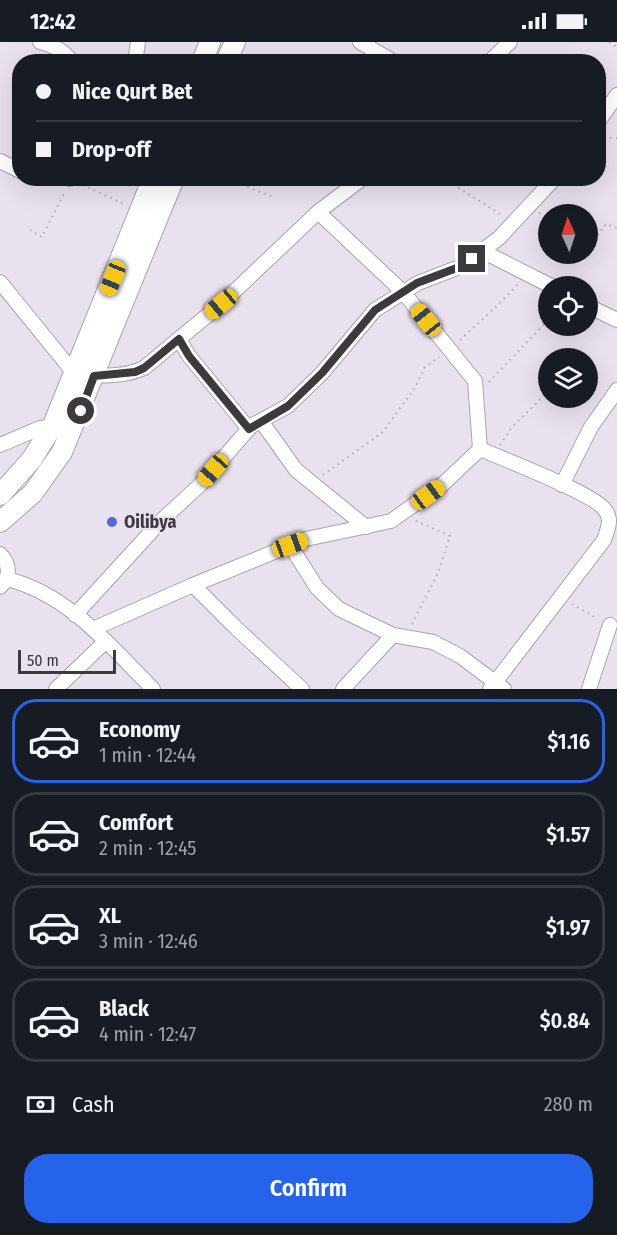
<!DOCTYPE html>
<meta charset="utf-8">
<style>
body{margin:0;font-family:"Fira Sans Condensed",sans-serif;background:#242831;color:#f1f3f6;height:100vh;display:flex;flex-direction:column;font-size:22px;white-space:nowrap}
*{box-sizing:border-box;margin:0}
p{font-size:20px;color:#9ea1a6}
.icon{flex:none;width:33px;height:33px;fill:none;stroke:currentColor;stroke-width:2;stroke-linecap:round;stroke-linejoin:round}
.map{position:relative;height:647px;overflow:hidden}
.drawer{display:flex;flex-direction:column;background:#171b24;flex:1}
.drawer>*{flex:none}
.guide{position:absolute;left:12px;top:12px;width:594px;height:132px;border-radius:24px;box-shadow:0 6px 24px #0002;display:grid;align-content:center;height:132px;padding:0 24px;background:#171b24}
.needle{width:39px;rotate:357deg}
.tools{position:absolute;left:538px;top:162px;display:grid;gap:12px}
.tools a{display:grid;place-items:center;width:60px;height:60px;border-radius:50%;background:#171b24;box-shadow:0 6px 24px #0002;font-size:30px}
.scale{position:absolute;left:18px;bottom:15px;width:98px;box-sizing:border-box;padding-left:6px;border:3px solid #3d393f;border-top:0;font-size:16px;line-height:21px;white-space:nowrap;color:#3d393f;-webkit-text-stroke:4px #eae1ef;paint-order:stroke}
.end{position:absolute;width:27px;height:27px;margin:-14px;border:8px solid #3d393f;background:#fff;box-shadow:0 0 0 3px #fff}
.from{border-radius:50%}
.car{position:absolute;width:18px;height:36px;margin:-18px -9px;border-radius:8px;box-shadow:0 0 4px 2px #0007;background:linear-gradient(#f5c518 24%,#345 0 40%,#f5c518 0 76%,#345 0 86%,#f5c518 0)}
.guide b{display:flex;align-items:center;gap:21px;height:57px;font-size:22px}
.guide b+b{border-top:2px solid #363941}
.guide i{width:15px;height:15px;background:#f1f3f6}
ul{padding:10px 0 0;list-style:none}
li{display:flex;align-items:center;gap:18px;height:84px;margin:0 12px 9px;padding:0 12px;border:3px solid #363941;border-radius:24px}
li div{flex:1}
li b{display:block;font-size:22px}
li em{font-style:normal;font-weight:600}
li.selected{border-color:#2563eb}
li>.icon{width:54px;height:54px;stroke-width:1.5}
.pay{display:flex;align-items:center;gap:15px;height:66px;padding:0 24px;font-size:22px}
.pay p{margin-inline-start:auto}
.primary-button{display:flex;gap:12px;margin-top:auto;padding:12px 24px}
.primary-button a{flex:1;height:69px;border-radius:24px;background:#2563eb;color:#fff;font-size:24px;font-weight:600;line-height:69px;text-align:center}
.status{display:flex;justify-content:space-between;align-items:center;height:42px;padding:0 30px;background:#171b24;direction:ltr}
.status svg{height:16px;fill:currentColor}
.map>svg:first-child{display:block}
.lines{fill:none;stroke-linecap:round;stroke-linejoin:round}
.minor-casing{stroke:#aaa2ae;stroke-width:16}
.highway-casing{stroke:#aaa2ae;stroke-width:22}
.path{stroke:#b0a9b4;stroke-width:2;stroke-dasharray:1.5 4.5;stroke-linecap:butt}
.minor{stroke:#fff;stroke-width:14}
.highway{stroke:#fff;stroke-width:20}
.route{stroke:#3d393f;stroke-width:8}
.poi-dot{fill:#5367dd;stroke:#eae1ef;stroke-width:2}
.labels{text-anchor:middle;stroke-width:4.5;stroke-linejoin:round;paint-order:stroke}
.poi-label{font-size:18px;font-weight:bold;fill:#3d393f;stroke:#eae1ef;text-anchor:start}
</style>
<div class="status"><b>12:42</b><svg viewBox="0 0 49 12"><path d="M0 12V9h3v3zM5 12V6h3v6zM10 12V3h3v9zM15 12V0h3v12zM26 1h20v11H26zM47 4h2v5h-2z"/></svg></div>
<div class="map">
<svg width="617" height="647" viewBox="0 0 617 647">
<rect width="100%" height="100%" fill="#eae1ef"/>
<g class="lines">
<g class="minor-casing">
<g id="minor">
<path d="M40 0C53 3 64 8 72 20"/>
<path d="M360 0 394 20"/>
<path d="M135 20 138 0"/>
<path d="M489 20 510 0"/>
<path d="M598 80 617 53"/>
<path d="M0 119 20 129"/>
<path d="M68 136 70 137"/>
<path d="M318 170 403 250 475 339 480 407"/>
<path d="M482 209 551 244"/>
<path d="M0 240 74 331C97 334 122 336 144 326L221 262 318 170 363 136"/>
<path d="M588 264 617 278"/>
<path d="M179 297 189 314 249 387"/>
<path d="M261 379 296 428 366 485"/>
<path d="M0 403 40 386 57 384"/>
<path d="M562 443 591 385 617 348"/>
<path d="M290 503 317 546 339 567 393 593 433 600 460 614 504 647"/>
<path d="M0 512C10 522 11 535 0 545"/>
<path d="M7 537C68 552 110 604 153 647"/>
<path d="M193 543 235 585 302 647"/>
<path d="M75 573 161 479 201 442 251 384 288 364 322 331 375 268 418 241 462 224 499 196 555 136"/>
<path d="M93 587 193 543 306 497 391 479 442 443 480 407C503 417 595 452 605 468 613 478 607 488 604 498L490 647"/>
<path d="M56 647 106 599"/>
<path d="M343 647 393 593"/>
<path d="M589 647 610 583"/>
</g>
</g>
<g class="highway-casing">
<g id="highway">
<path d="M202 20 210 0"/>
<path d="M226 20 235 0"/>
<path d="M0 453 32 417 53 383 153 136"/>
<path d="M0 480 33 451 62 410 174 136"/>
</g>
</g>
<g class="path">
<path d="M609 0 617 5"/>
<path d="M598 95 617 96"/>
<path d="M225 136 273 155"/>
<path d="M443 136 503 174"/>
<path d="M83 143 126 163"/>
<path d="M539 171 549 175"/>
<path d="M30 188 42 195 65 149"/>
<path d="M588 194 595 197 606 182 617 186"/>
<path d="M460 298 498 263 518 242"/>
<path d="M489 340 549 277"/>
<path d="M500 403 512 385 549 349"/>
<path d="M323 433 383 390 416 344 425 325 439 315"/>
<path d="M572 562 598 577"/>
<path d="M412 582 438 531 450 494 414 478"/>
</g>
<use href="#minor" class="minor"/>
<use href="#highway" class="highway"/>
</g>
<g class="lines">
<path class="route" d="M81 369 94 334 135 330 144 326 179 297 189 314 249 387 288 364 322 331 375 268 417 241 462 224 472 217"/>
</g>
<circle class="poi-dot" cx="112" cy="480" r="6"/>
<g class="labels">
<g class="poi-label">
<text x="124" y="486">Oilibya</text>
</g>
</g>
</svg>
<div class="tools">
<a><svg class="needle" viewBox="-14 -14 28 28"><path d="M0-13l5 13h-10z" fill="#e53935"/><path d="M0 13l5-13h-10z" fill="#9ea1a6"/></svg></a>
<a><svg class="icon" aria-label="locate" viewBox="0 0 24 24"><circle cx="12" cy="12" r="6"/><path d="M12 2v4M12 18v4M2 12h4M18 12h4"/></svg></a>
<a><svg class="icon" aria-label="layers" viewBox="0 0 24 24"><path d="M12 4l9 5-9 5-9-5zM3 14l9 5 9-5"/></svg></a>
</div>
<div class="scale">50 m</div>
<i class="end from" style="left:81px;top:369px"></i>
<i class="end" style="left:472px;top:217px"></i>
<i class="car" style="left:113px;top:236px;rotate:202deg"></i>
<i class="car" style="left:221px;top:262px;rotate:230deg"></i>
<i class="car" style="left:426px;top:278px;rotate:321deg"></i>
<i class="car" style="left:213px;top:428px;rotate:221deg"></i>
<i class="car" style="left:428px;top:453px;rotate:54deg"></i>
<i class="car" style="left:290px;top:503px;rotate:70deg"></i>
<div class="guide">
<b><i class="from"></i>Nice Qurt Bet</b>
<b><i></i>Drop-off</b>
</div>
</div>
<section class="drawer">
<ul>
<li class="selected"><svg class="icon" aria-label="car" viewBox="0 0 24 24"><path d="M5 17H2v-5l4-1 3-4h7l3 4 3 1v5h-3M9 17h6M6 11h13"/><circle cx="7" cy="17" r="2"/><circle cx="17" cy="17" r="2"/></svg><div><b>Economy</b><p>1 min · 12:44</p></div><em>$1.16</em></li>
<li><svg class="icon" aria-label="car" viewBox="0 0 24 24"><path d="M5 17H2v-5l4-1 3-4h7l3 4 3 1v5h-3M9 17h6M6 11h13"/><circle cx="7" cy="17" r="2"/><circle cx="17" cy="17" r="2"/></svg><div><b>Comfort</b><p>2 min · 12:45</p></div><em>$1.57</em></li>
<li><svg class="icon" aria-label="car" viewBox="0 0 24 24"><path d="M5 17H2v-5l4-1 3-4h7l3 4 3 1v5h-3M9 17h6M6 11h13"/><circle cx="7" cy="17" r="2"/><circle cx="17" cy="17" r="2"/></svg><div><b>XL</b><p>3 min · 12:46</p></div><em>$1.97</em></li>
<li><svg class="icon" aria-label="car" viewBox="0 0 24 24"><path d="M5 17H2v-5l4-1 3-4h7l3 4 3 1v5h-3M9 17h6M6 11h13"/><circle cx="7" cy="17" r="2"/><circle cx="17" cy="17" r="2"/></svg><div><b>Black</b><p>4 min · 12:47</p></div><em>$0.84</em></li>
</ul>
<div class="pay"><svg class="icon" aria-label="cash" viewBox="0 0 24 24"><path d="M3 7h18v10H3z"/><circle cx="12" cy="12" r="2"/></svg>Cash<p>280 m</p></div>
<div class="primary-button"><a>Confirm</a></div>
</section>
